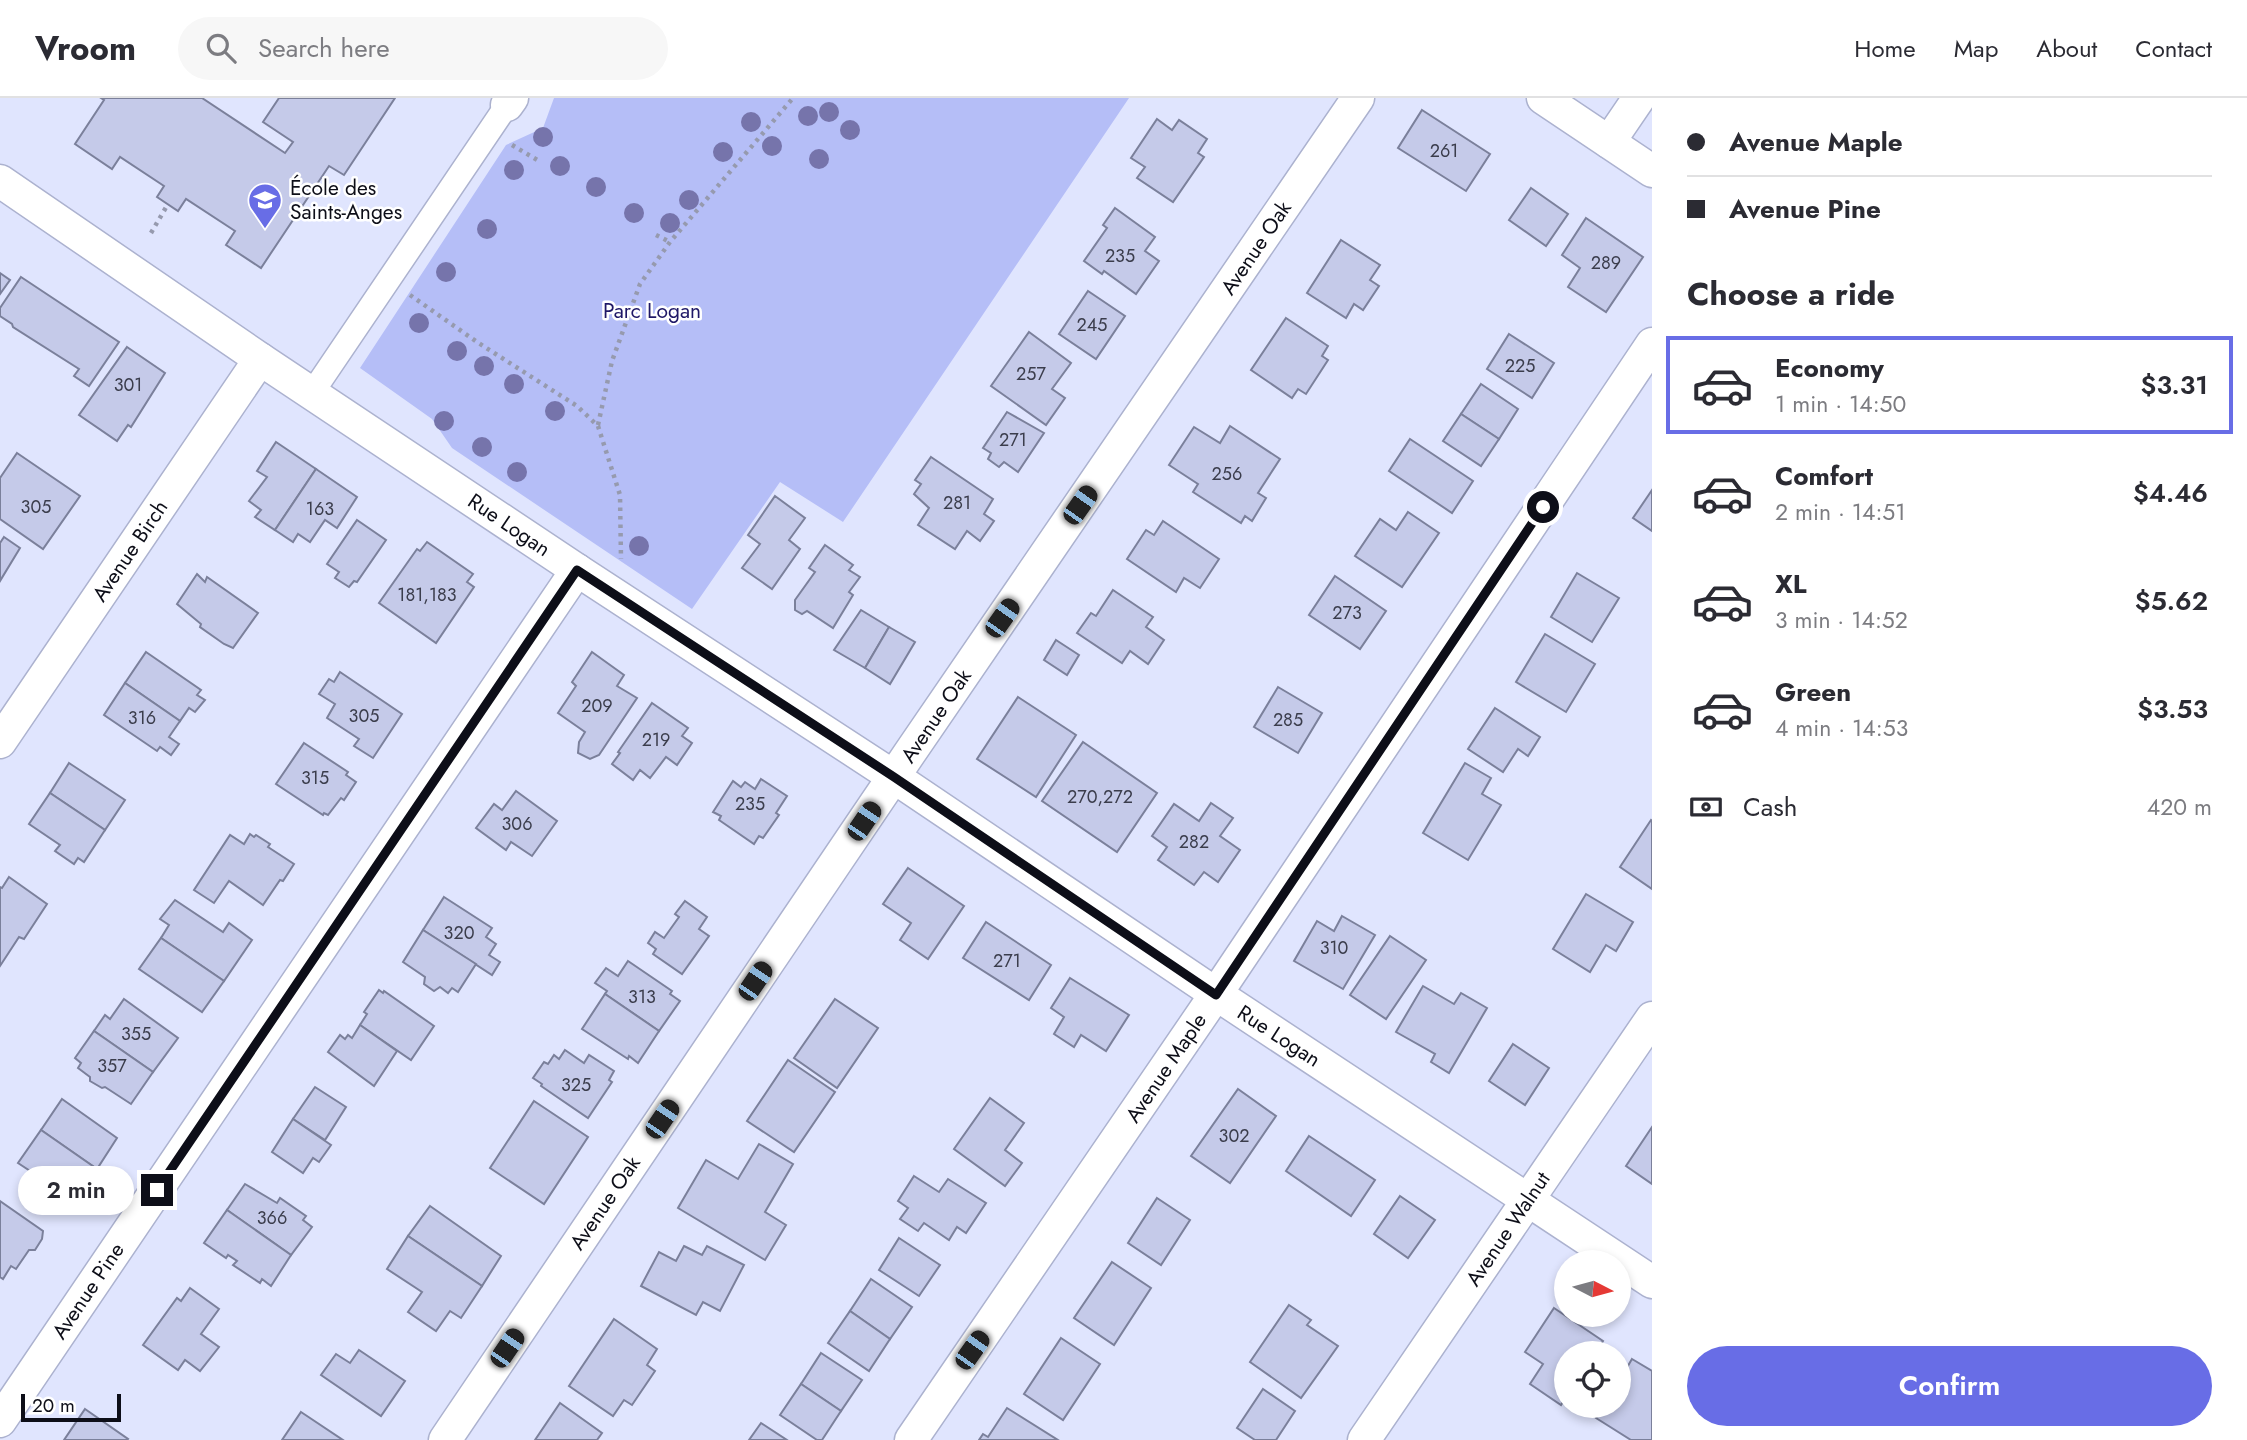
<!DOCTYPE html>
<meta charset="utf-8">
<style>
body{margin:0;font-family:Jost,sans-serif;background:#f7f7f7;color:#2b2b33;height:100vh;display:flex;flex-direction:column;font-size:26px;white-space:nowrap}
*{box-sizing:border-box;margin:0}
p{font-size:23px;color:#7c7c81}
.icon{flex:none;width:38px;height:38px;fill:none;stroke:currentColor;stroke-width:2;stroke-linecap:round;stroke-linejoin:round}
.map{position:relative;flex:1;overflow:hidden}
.drawer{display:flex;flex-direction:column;background:#fff;width:595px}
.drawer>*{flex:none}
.top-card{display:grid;align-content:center;height:154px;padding:0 35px;background:#fff}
.needle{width:46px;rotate:96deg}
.fabs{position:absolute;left:1554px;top:1152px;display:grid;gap:14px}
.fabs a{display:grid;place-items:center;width:77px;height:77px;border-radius:50%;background:#fff;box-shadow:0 4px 10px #0003;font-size:35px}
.scale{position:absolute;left:21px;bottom:18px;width:100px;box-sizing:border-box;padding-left:7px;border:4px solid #0d0e18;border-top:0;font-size:19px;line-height:24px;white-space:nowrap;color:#0d0e18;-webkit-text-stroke:5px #fff;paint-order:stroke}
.end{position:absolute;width:32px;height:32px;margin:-16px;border:9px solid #0d0e18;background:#fff;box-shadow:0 0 0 4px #fff}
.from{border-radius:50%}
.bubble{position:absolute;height:49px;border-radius:24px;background:#fff;box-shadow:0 4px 10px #0003;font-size:23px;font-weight:600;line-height:49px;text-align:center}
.car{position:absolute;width:21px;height:42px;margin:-21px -10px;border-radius:9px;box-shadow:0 0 5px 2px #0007;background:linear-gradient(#222 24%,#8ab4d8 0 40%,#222 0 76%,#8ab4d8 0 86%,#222 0)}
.top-card b{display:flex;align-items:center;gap:24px;height:66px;font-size:26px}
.top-card b+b{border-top:2px solid #e1e1e2}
.top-card i{width:18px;height:18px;background:#2b2b33}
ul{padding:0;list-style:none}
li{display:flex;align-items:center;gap:21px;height:98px;margin:0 14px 10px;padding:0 21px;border:4px solid transparent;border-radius:0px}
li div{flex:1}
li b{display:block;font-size:26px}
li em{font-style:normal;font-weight:600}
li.active{border-color:#686de6}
li>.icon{width:63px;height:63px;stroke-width:1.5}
h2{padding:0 35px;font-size:32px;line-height:84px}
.pay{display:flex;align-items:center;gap:18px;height:77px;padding:0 35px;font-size:26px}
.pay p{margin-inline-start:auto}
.primary-button{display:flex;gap:14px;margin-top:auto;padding:14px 35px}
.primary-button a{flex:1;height:80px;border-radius:42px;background:#686de6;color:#fff;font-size:28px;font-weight:600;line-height:80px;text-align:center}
header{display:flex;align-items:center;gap:42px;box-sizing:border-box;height:98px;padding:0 35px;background:#fff;border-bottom:2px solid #e1e1e2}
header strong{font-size:33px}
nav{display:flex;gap:38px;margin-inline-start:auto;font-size:24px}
.search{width:490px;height:63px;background:#f7f7f7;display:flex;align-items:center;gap:18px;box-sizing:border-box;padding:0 24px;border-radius:38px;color:#7c7c81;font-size:26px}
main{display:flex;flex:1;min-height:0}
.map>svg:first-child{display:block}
.green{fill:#b5bef7}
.building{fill:#c5cae9;stroke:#7b809b;stroke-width:2}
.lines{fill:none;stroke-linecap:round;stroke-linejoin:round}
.pedestrian-casing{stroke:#acb2cf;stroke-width:26}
.minor-casing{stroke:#acb2cf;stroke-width:35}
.path{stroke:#969aae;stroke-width:4.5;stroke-dasharray:3.5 5;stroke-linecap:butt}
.pedestrian{stroke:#fff;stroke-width:23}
.minor{stroke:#fff;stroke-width:32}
.tree{fill:#7674ab}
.route{stroke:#0d0e18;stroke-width:9}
.labels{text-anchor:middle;stroke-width:5;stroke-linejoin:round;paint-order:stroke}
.number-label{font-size:18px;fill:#3b3d4c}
.poi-label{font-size:21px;fill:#0d0e18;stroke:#fff;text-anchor:start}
.street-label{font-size:21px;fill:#0d0e18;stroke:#fff}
.park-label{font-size:21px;fill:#1f1867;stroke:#fff}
</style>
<header>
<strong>Vroom</strong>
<div class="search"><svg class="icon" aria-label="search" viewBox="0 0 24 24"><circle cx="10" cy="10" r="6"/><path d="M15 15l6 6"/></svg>Search here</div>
<nav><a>Home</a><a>Map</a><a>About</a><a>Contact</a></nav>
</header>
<main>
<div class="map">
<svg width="1652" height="1342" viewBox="0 0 1652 1342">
<rect width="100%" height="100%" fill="#e0e5fe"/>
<path class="green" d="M554 0H1129L843 424 780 384 692 511 452 350 432 321 360 270 506 47 543 30Z"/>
<g class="building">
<path d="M101 0H202L285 55 293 44 263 24 279 0H395L344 77 329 68 261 170 226 147 235 133 186 101 178 113 157 99 164 88 120 59 112 71 75 46 104 2Z"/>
<path d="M1422 12 1490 56 1466 93 1398 50Z"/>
<path d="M1157 21 1172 32 1179 22 1207 41 1198 55 1204 59 1173 104 1137 80 1145 69 1131 60Z"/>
<path d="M1531 90 1568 116 1546 148 1509 122Z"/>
<path d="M1115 110 1155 139 1145 153 1159 163 1136 196 1104 173 1102 176 1084 163 1107 130 1103 127Z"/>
<path d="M1586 120 1643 159 1606 214 1568 189 1580 170 1562 157Z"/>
<path d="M1341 142 1380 167 1370 182 1379 188 1363 212 1354 206 1346 220 1307 195Z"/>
<path d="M0 175 10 182 0 196Z"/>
<path d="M21 179 119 244 89 288 74 278 79 271 13 229 12 226 0 218V210Z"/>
<path d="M1088 193 1125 218 1096 261 1059 236Z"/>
<path d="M1286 220 1328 248 1322 258 1328 262 1306 296 1298 291 1292 300 1251 272Z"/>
<path d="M1029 234 1071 265 1052 291 1065 300 1046 327 991 288Z"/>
<path d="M1509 236 1554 265 1532 300 1487 271Z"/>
<path d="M127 249 165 275 131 329 128 327 117 343 79 317Z"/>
<path d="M1481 286 1518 311 1499 341 1461 316Z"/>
<path d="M1007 314 1044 335 1018 374 1004 364 999 369 988 361 991 355 983 350Z"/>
<path d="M1461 316 1499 341 1481 368 1443 343Z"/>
<path d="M1230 328 1280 361 1258 395 1266 400 1252 423 1245 418 1241 425 1193 394 1198 386 1169 367 1194 329 1220 345Z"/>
<path d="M1410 341 1473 383 1452 415 1389 373Z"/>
<path d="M276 344 316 371 275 432 255 419 261 412 249 403 267 379 257 373Z"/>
<path d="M17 355 80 398 43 451 0 421V380Z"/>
<path d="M931 359 993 401 984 416 994 423 980 443 967 433 955 451 918 427 929 410 914 396 921 386 915 382Z"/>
<path d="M316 371 357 399 337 430 325 422 310 444 298 436 293 444 275 432Z"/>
<path d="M1652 392V433L1633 420Z"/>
<path d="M775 398 805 420 789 442 800 451 772 491 742 470 760 446 748 437Z"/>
<path d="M1408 414 1439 435 1402 489 1355 458 1380 421 1396 432Z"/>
<path d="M357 422 386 442 357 484 354 483 349 489 335 480 339 474 327 466Z"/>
<path d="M1163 423 1219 461 1200 490 1184 480 1176 494 1127 461 1146 432 1154 437Z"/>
<path d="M4 439 20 450 0 483V445Z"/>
<path d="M427 444 473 476 467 484 474 489 436 545 379 505 417 451 420 453Z"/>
<path d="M825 447 853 467 849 472 860 479 849 494 853 497 833 530 807 513 802 516 795 512V502L815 474 809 470Z"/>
<path d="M1577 475 1619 500 1592 544 1551 519Z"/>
<path d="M197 476 205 484 207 479 258 515 233 550 224 546 200 529 201 526 177 506Z"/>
<path d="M1335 478 1386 513 1360 551 1309 517Z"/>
<path d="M1113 492 1153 519 1146 529 1164 542 1148 566 1130 553 1122 565 1077 535 1091 515 1096 518Z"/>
<path d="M861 512 889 529 865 570 834 552Z"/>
<path d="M889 529 915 544 890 586 865 570Z"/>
<path d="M1545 536 1595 566 1566 614 1516 584Z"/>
<path d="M1056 542 1079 557 1067 577 1044 562Z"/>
<path d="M146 554 201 592 197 597 205 602 195 614 189 610 180 623 125 585Z"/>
<path d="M592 554 624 577 617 588 637 600 599 657 590 661 578 655 579 644 585 634 558 615 576 588 572 584Z"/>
<path d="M340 574 402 616 373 660 354 648 359 641 327 620 335 606 319 596 329 581 334 584Z"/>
<path d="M125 585 180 623 169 639 179 646 171 657 160 649 157 653 104 617Z"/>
<path d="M1278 589 1322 615 1298 655 1254 629Z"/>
<path d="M1018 599 1076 637 1036 699 977 661Z"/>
<path d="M652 605 688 630 682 638 692 645 677 667 666 659 650 680 640 672 633 682 612 666 620 655 618 654Z"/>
<path d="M1495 610 1540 639 1528 658 1518 651 1503 674 1468 651Z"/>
<path d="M1083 644 1157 695 1117 754 1042 703Z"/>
<path d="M304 645 348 674 346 677 356 684 344 702 341 700 328 717 324 715 323 717 276 686Z"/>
<path d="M69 665 125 702 105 732 50 695Z"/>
<path d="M1465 665 1491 680 1482 696 1501 707 1468 762 1423 735Z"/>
<path d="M761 681 787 698 776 715 779 717 763 740 759 738 754 746 719 722 721 718 713 714 733 683 741 689 745 684 755 691Z"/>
<path d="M516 693 557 723 532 758 511 744 506 752 476 730 494 706 502 712Z"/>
<path d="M50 695 105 732 84 764 78 760 74 766 55 753 60 747 29 726Z"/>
<path d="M1211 705 1233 720 1220 738 1240 752 1218 784 1204 774 1194 787 1158 762 1167 749 1152 738 1174 706 1199 723Z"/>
<path d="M1651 722 1652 723V791L1620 769Z"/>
<path d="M250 736 254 739 256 737 270 746 268 749 294 766 283 783 280 782 263 807 229 783 214 805 194 792 230 737 244 746Z"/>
<path d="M908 770 964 808 928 861 900 842 911 825 883 806Z"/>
<path d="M9 779 47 806 24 841 19 839 0 868V789L2 790Z"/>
<path d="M1586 796 1633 824 1616 853 1606 847 1590 874 1553 851Z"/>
<path d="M444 799 492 830 486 839 496 846 489 857 500 864 492 877 423 832Z"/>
<path d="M175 802 223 834 229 825 252 842 224 883 161 840 169 827 160 821Z"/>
<path d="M685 803 707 819 699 831 709 838 682 876 653 856 656 851 648 845 655 834 664 840 679 819 675 816Z"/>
<path d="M1342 818 1375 837 1343 891 1294 863 1317 823 1334 833Z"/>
<path d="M986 824 1051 867 1029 902 963 860Z"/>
<path d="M423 832 476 866 458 894 452 890 448 895 440 889 434 893 424 886 425 879 403 864Z"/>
<path d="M1390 838 1426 862 1386 921 1350 897Z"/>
<path d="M161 840 224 883 202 914 139 871Z"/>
<path d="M628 863 672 893 670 896 680 903 659 933 605 896 607 893 595 885 606 870 618 878Z"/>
<path d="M1070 880 1129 917 1106 953 1081 937 1074 949 1054 936 1064 919 1051 910Z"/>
<path d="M1423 888 1454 906 1461 895 1487 910 1449 975 1431 964 1435 956 1396 934Z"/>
<path d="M379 892 383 895 384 893 434 928 411 962 360 927 367 916 364 914Z"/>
<path d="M605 896 659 933 638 965 629 958 628 961 582 931Z"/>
<path d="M124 901 178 940 153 974 94 933 105 917 110 921Z"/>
<path d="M835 901 878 930 837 990 794 960Z"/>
<path d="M360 927 397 953 374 988 328 954 340 937 345 941 348 937 352 940Z"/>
<path d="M94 933 153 974 131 1006 105 989 102 990 90 983V979L78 970 81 965 75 960Z"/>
<path d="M1513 946 1549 970 1525 1007 1489 983Z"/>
<path d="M565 952 584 965 589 957 614 973 609 982 612 984 588 1020 541 988 542 986 533 980 544 964 548 966 554 957 559 961Z"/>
<path d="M788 962 835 994 794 1054 747 1023Z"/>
<path d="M315 989 346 1009 325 1042 293 1021Z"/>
<path d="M1238 991 1276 1018 1230 1085 1191 1058Z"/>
<path d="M990 1000 1024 1025 1005 1052 1022 1065 1005 1088 954 1051Z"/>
<path d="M62 1001 117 1040 97 1071 41 1032Z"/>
<path d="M534 1003 588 1039 544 1106 490 1070Z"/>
<path d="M293 1021 331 1047 319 1064 313 1060 303 1075 272 1054Z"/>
<path d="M1652 1029V1086L1626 1068Z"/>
<path d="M41 1032 97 1071 76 1103 18 1065Z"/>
<path d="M1309 1038 1375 1082 1351 1118 1286 1073Z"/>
<path d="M759 1046 793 1066 765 1114 786 1127 765 1162 678 1110 706 1062 738 1081Z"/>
<path d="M914 1078 939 1094 948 1081 986 1105 966 1135 957 1129 949 1142 924 1125 918 1133 900 1121 908 1110 898 1103Z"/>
<path d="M245 1086 277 1105 280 1100 306 1118 303 1122 312 1129 291 1157 227 1112Z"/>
<path d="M1400 1098 1435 1122 1408 1160 1374 1136Z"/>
<path d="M1157 1100 1190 1122 1161 1167 1128 1145Z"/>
<path d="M0 1103 43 1133 42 1141 35 1152H29L16 1171 11 1168 3 1181 0 1179Z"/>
<path d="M430 1108 501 1158 482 1188 408 1138Z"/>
<path d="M227 1112 291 1157 271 1188 262 1181 260 1185 233 1167 237 1163 228 1157 226 1160 204 1145Z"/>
<path d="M408 1138 482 1188 461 1220 450 1213 436 1233 408 1214 422 1194 387 1171Z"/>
<path d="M899 1140 940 1167 919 1198 879 1172Z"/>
<path d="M684 1148 702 1157 707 1148 744 1167 720 1213 703 1204 696 1217 641 1188 659 1154 676 1163Z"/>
<path d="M1112 1164 1151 1190 1114 1247 1074 1220Z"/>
<path d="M871 1181 912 1209 890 1241 850 1213Z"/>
<path d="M190 1190 219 1211 201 1236 219 1249 200 1273 185 1262 178 1272 143 1247 177 1200 181 1203Z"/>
<path d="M1289 1207 1311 1222 1307 1227 1338 1248 1301 1300 1250 1264Z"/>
<path d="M1554 1210 1603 1243 1595 1255H1566V1299L1561 1307 1530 1286 1543 1266 1525 1254Z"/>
<path d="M850 1213 890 1241 869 1273 828 1245Z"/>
<path d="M614 1221 657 1251 647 1267 655 1273 632 1307 624 1302 613 1318 569 1288Z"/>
<path d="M1061 1240 1100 1266 1063 1322 1024 1296Z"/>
<path d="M359 1252 405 1283 381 1318 321 1277 336 1256 350 1265Z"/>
<path d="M821 1255 862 1282 841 1313 801 1286Z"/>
<path d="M1632 1261 1652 1273V1342H1631L1596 1320 1604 1307H1619V1283Z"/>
<path d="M801 1286 841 1313 822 1342H817L780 1317Z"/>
<path d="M1263 1291 1295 1313 1276 1342H1255L1237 1330Z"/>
<path d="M560 1305 602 1335 597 1342H535Z"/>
<path d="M1007 1310 1058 1342H979L983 1336 988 1339Z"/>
<path d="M85 1311 128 1341 127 1342H64Z"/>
<path d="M301 1314 343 1342H282Z"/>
<path d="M761 1325 787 1342H749Z"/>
</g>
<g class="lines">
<g class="pedestrian-casing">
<path id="pedestrian" d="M312 295 507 7"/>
</g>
<g class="minor-casing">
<g id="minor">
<path d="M1543 0 1652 73"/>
<path d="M507 7 512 0"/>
<path d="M1609 44 1639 0"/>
<path d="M0 83 260 261 577 472 894 679 1216 896 1652 1184"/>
<path d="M0 644 260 261"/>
<path d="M0 1323 577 472"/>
<path d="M445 1342 909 656 1358 0"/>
<path d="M911 1342 1216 896 1652 246"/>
<path d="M1364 1342 1652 920"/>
</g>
</g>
<g class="path">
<path d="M512 47 539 63"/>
<path d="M151 135 168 106"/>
<path d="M656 137 670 144"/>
<path d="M410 197 477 244 577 308 598 328 620 397 621 461"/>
<path d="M598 327 612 263 640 186 670 144 793 0"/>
</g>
<use href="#pedestrian" class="pedestrian"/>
<use href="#minor" class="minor"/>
</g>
<g class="tree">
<circle cx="829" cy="14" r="10"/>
<circle cx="808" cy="18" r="10"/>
<circle cx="751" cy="24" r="10"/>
<circle cx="850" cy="32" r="10"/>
<circle cx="543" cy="39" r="10"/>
<circle cx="772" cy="48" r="10"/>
<circle cx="723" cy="54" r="10"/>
<circle cx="819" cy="61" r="10"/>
<circle cx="560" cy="68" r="10"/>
<circle cx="514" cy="72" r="10"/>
<circle cx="596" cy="89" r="10"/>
<circle cx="689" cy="102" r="10"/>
<circle cx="634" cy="115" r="10"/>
<circle cx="670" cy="125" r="10"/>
<circle cx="487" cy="131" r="10"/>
<circle cx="446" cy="174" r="10"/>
<circle cx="419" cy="225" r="10"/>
<circle cx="457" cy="253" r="10"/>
<circle cx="484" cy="268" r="10"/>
<circle cx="514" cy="286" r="10"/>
<circle cx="555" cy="313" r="10"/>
<circle cx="444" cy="323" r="10"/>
<circle cx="482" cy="349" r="10"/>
<circle cx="517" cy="374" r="10"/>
<circle cx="639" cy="448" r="10"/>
</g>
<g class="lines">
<path class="route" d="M157 1092 577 472 894 679 1216 897 1543 409"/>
</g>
<defs>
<g id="school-pin" transform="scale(1.75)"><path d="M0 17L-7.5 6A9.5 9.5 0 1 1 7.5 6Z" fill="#686de6" stroke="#fff"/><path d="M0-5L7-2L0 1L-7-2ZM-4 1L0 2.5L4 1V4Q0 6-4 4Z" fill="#fff"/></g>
</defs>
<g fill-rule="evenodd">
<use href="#school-pin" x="265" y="102"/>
</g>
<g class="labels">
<g class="number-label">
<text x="1444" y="59">261</text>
<text x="1120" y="164">235</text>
<text x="1606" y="171">289</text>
<text x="1092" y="233">245</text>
<text x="1520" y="274">225</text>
<text x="1031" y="282">257</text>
<text x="128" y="293">301</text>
<text x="1013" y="348">271</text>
<text x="1227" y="382">256</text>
<text x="957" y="411">281</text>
<text x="36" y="415">305</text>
<text x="320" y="417">163</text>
<text x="427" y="503">181,183</text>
<text x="1347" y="521">273</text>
<text x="597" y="614">209</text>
<text x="364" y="624">305</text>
<text x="142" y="626">316</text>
<text x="1288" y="628">285</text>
<text x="656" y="648">219</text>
<text x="315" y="686">315</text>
<text x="1100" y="705">270,272</text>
<text x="750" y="712">235</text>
<text x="517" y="732">306</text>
<text x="1194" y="750">282</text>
<text x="459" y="841">320</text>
<text x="1334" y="856">310</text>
<text x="1007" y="869">271</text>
<text x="642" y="905">313</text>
<text x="136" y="942">355</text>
<text x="112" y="974">357</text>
<text x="576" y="993">325</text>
<text x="1234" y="1044">302</text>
<text x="272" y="1126">366</text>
</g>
<g class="poi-label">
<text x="290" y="97">École des<tspan x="290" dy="24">Saints-Anges</tspan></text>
</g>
<g class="street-label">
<text transform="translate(1256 150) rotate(-56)" y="7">Avenue Oak</text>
<text transform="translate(509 427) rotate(34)" y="7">Rue Logan</text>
<text transform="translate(130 453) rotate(-56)" y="7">Avenue Birch</text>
<text transform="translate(936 618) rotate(-56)" y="7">Avenue Oak</text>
<text transform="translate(1279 938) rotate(33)" y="7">Rue Logan</text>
<text transform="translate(1166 970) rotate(-56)" y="7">Avenue Maple</text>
<text transform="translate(605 1105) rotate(-56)" y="7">Avenue Oak</text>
<text transform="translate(1508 1131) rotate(-56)" y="7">Avenue Walnut</text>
<text transform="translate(88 1193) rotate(-56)" y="7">Avenue Pine</text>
</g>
<g class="park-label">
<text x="652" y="220">Parc Logan</text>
</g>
</g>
</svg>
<div class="fabs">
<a><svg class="needle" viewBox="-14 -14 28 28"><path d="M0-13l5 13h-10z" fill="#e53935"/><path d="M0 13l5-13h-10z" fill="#7c7c81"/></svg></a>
<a><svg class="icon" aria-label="locate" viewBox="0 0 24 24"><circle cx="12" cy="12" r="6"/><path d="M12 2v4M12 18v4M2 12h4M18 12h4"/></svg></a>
</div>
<div class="scale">20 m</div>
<i class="end from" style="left:1543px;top:409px"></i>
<i class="end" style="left:157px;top:1092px"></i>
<div class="bubble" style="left:18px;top:1068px;width:116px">2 min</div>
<i class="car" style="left:1080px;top:407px;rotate:35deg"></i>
<i class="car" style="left:1002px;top:520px;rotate:35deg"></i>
<i class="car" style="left:864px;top:723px;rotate:34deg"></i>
<i class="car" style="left:755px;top:883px;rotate:34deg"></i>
<i class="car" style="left:662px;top:1021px;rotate:34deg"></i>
<i class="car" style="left:507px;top:1250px;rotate:34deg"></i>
<i class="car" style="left:972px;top:1252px;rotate:35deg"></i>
</div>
<section class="drawer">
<div class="top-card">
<b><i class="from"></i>Avenue Maple</b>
<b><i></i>Avenue Pine</b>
</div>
<h2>Choose a ride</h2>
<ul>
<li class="active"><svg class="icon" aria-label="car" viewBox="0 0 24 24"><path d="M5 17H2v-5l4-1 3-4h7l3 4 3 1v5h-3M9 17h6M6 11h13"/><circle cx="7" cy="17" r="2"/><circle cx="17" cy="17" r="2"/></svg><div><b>Economy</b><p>1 min · 14:50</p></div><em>$3.31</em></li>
<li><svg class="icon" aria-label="car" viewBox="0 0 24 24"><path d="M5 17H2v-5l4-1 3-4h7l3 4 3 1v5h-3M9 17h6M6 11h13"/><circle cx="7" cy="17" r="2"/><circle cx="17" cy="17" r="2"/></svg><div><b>Comfort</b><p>2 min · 14:51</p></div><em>$4.46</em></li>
<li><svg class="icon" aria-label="car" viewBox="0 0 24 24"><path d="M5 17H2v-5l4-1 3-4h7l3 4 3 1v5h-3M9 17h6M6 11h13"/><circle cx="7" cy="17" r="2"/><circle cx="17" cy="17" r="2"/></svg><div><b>XL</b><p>3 min · 14:52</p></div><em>$5.62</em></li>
<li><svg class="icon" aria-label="car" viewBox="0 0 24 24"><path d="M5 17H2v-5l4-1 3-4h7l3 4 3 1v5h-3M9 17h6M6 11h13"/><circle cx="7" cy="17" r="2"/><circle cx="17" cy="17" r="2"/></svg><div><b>Green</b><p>4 min · 14:53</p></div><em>$3.53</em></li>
</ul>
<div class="pay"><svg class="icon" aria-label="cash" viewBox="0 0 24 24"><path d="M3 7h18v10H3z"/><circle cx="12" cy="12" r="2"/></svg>Cash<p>420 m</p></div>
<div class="primary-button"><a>Confirm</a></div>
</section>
</main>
